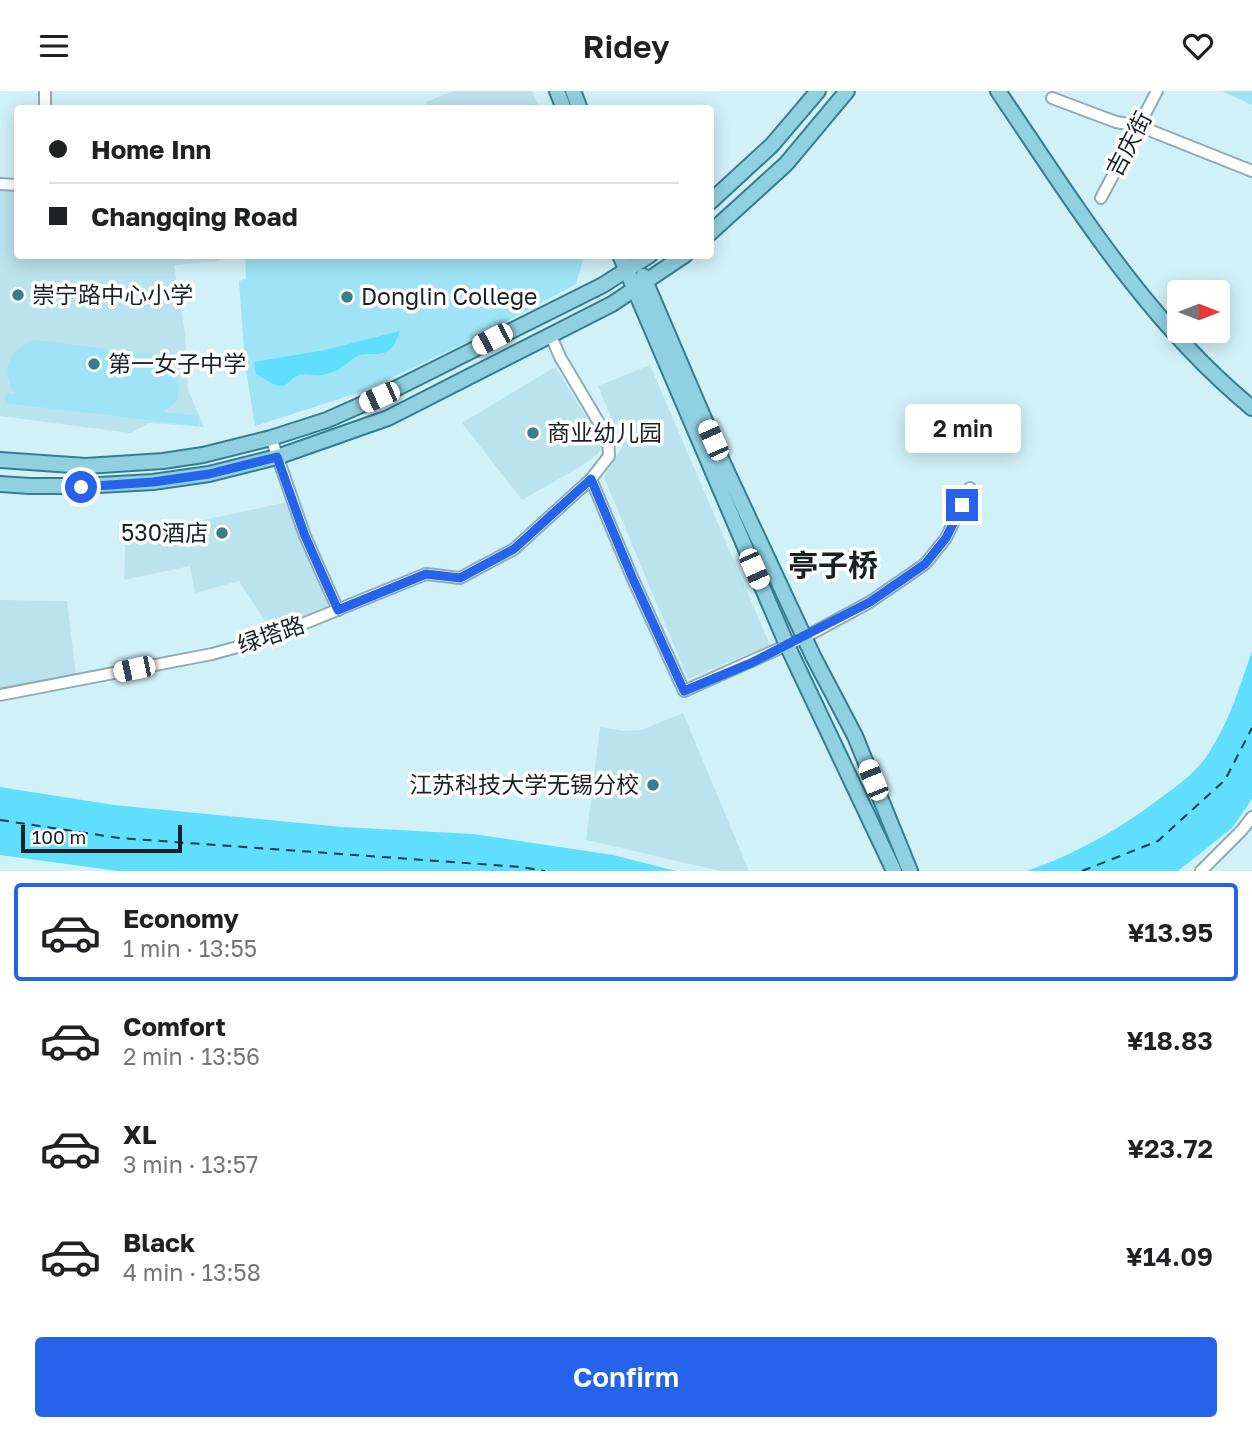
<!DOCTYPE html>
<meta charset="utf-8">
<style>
body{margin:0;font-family:"Golos Text","Noto Sans SC",sans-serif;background:#f2f2f2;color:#202124;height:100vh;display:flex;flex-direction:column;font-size:26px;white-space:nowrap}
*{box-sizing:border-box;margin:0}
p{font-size:23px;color:#757577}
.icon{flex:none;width:38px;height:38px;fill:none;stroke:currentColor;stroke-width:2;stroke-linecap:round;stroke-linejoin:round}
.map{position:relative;height:780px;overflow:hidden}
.drawer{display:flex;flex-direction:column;background:#fff;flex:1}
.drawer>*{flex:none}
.guide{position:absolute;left:14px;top:14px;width:700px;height:154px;border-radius:7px;box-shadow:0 4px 18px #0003;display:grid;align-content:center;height:154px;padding:0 35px;background:#fff}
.needle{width:46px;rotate:90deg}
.fabs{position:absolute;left:1167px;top:189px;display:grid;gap:14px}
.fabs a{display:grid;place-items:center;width:63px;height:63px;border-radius:7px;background:#fff;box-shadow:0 4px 18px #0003;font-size:35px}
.scale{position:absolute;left:21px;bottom:18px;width:161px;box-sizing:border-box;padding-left:7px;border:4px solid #162225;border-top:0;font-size:19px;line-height:24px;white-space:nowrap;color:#162225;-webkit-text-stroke:5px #fff;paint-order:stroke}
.end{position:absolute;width:32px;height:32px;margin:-16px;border:9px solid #2563eb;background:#fff;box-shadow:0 0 0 4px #fff}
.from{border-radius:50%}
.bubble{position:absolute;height:49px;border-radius:7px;background:#fff;box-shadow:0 4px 18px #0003;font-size:23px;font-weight:600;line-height:49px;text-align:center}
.car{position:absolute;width:21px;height:42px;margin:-21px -10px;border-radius:9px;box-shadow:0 0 5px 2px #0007;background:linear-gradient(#fff 24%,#345 0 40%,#fff 0 76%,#345 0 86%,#fff 0)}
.guide b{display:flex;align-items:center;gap:24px;height:66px;font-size:26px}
.guide b+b{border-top:2px solid #e0e0e0}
.guide i{width:18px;height:18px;background:#202124}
ul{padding:12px 0 0;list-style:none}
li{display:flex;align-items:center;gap:21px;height:98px;margin:0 14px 10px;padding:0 21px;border:4px solid transparent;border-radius:7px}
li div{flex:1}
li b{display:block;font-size:26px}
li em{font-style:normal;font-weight:600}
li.active{border-color:#2563eb}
li>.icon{width:63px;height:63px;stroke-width:1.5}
.cta{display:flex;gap:14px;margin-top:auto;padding:14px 35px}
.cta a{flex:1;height:80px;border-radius:7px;background:#2563eb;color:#fff;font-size:28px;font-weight:600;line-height:80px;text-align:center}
header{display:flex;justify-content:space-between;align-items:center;height:91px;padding:0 35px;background:#fff;font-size:32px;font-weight:600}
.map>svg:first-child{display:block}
.built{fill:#bbe3ee}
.green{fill:#9ee4f6}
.water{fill:#5fdffd}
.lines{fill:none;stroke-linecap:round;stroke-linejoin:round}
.ferry{stroke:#02404c;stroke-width:2;stroke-dasharray:9 7;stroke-linecap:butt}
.minor-casing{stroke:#8eacb4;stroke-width:14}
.major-casing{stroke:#357e90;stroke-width:18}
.minor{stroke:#fff;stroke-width:10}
.major{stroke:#90d0df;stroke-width:14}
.route{stroke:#2563eb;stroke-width:9}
.poi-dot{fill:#3a7d8d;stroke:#fff;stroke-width:2.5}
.labels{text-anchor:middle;stroke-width:7;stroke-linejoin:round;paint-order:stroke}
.street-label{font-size:23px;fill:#162225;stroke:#fff}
.poi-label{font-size:23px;fill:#162225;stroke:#fff;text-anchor:start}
.district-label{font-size:30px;font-weight:bold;fill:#162225;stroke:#fff}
</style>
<header><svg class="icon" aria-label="menu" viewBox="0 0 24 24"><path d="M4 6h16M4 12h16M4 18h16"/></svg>Ridey<svg class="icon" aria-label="heart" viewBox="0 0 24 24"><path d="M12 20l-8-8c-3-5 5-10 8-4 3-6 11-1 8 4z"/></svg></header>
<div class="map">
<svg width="1252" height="780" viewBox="0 0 1252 780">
<rect width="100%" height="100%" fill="#d1f1f9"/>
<g class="built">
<path d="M453 0H532L539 17H427L426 11Z"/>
<path d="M17 98 18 164 218 165 219 170 174 174 185 242 188 299 204 336 150 332 130 342 0 325V99Z"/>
<path d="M650 274 770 554 688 588 604 386 623 355 598 295Z"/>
<path d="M555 276 603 353 598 363 578 377 522 409 462 332Z"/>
<path d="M287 411 329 518 269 536 239 490 195 502 190 475 124 489 126 431 199 430Z"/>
<path d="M0 509 67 510 76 583 65 587 0 597Z"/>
<path d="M683 622 749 780H720L586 749 600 636 624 640 641 639Z"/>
</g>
<g class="green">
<path d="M1222 0H1252V14Z"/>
<path d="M245 165H584L576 193 476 247 361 301 255 335 245 272 239 190 246 188Z"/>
<path d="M34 249 162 265C179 277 181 292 177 310L163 321 199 325 198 335 5 312 6 302 15 303C0 279 8 258 34 249Z"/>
</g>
<g class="water">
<path d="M400 240C390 269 382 261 359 264 344 273 341 281 321 284 314 285 306 282 299 284 292 286 288 295 281 295 273 295 263 286 256 283L254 271 325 259Z"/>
<path d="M1252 560V708L1232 737 1178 780H1026C1077 763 1123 736 1166 703 1181 692 1198 679 1208 663 1229 632 1240 595 1252 560Z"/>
<path d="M0 696 114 714 342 736 473 743 613 764 676 780H118L0 764Z"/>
</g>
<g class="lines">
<g class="ferry">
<path d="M0 729 119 747 521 776 545 780"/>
<path d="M1082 780 1158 750 1225 689 1252 637"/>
</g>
<g class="minor-casing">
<g id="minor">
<path d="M1052 7 1116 31 1139 35 1252 80"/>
<path d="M45 18V0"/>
<path d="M0 93 18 94"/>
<path d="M1101 107 1157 0"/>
<path d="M271 347 305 445 338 519"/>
<path d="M591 388 632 486 684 600 805 546 870 511 925 473 946 447 970 397"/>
<path d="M0 604 212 563 263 549 426 483 460 487 514 458 591 388 609 365 608 347 560 266 551 245"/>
<path d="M1201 780 1242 739 1252 726"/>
</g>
</g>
<g class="major-casing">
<g id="major">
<path d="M557 0 564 18"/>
<path d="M573 0 580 18"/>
<path d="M998 0C1074 112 1146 230 1252 317"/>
<path d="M710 111 772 54 818 0"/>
<path d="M710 142 786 73 847 0"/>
<path d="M620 164 787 554 894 780"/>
<path d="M643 185 723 372 813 565 855 645 910 780"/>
<path d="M0 369 86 375 163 370 203 364 271 347 327 329 379 306 603 194 650 164"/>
<path d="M0 393 30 395H81L153 391 209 383 277 366 388 327 612 213 685 164"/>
</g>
</g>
<use href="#minor" class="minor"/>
<use href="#major" class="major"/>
</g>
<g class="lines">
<path class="route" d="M81 396 153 391 209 383 277 366 305 445 338 519 426 483 460 487 514 458 591 388 632 486 684 600 751 572 870 511 925 473 946 447 962 414"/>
</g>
<g class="poi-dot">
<circle cx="18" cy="204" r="7"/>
<circle cx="347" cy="206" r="7"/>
<circle cx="94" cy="273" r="7"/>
<circle cx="533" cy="342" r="7"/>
<circle cx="222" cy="442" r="7"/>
<circle cx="653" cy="694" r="7"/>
</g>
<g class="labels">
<g class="street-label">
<text transform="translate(1129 53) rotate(-62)" y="8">吉庆街</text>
<text transform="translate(271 544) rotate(-19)" y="8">绿塔路</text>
</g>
<g class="poi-label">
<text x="32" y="212">崇宁路中心小学</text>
<text x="361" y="214">Donglin College</text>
<text x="108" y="281">第一女子中学</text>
<text x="547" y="350">商业幼儿园</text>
<text x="208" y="450" text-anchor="end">530酒店</text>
<text x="639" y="702" text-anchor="end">江苏科技大学无锡分校</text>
</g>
<g class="district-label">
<text x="833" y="485">亭子桥</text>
</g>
</g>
</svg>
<div class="fabs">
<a><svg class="needle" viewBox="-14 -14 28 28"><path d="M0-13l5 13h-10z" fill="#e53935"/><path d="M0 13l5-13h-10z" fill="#757577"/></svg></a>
</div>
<div class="scale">100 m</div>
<i class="end from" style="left:81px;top:396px"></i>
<i class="end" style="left:962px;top:414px"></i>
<div class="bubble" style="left:905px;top:313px;width:116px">2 min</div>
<i class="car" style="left:492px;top:248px;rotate:243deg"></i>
<i class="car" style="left:379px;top:306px;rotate:246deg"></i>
<i class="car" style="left:713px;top:349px;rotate:336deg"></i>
<i class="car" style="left:754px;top:478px;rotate:156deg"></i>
<i class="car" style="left:134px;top:578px;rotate:258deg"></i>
<i class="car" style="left:873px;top:689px;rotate:338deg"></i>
<div class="guide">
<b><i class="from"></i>Home Inn</b>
<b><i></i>Changqing Road</b>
</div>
</div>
<section class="drawer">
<ul>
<li class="active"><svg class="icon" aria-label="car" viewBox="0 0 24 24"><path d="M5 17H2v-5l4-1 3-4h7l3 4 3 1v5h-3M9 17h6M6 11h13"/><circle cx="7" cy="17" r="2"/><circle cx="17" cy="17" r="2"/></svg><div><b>Economy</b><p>1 min · 13:55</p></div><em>¥13.95</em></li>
<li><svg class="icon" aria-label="car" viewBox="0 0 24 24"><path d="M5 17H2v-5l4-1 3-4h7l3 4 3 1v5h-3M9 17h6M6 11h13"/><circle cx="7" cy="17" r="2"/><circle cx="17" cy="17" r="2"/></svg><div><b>Comfort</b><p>2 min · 13:56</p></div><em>¥18.83</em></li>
<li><svg class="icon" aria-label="car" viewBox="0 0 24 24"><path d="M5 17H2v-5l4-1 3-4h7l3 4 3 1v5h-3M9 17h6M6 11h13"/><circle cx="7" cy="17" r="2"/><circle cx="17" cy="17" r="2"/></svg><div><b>XL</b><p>3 min · 13:57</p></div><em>¥23.72</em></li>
<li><svg class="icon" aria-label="car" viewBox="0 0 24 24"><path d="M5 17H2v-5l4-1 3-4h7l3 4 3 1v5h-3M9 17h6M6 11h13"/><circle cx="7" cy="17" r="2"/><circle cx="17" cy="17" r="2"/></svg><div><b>Black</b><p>4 min · 13:58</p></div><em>¥14.09</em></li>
</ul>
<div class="cta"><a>Confirm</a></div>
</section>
